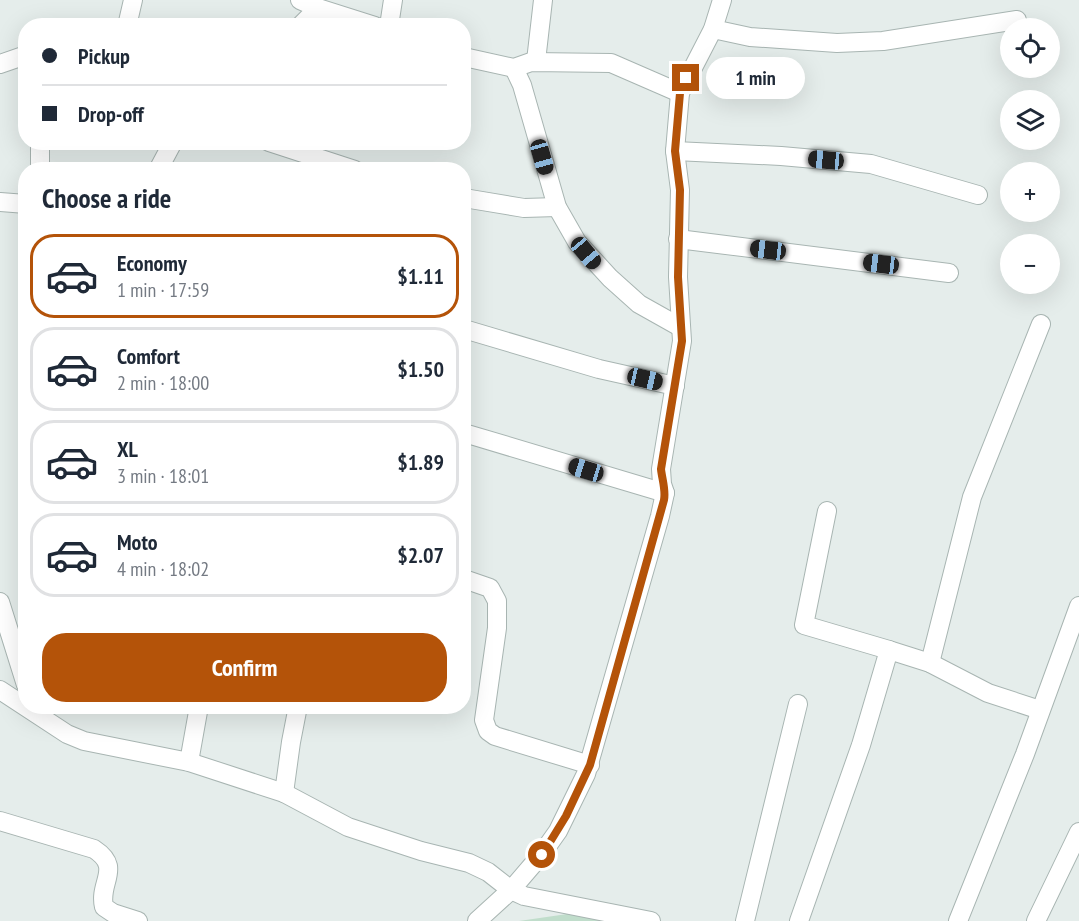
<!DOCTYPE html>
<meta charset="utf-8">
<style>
body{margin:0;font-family:"PT Sans Narrow",sans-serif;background:#f6f6f7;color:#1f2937;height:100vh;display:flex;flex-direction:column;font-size:22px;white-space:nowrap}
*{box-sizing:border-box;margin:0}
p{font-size:20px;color:#747a83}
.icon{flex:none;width:33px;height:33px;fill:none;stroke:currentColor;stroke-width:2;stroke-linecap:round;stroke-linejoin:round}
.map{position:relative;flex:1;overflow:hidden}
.sheet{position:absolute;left:18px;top:162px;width:453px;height:552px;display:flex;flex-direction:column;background:#fff;border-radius:24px;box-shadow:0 6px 24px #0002}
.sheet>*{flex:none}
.hud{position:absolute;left:18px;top:18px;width:453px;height:132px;border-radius:24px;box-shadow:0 6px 24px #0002;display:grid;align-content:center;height:132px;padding:0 24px;background:#fff}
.buttons{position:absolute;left:1000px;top:18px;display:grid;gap:12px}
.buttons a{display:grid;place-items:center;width:60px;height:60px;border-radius:50%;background:#fff;box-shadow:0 6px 24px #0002;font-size:30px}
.end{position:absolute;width:27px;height:27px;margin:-14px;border:8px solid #b45309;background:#fff;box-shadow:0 0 0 3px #fff}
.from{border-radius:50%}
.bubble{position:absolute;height:42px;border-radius:21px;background:#fff;box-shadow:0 6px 24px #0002;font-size:20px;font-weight:700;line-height:42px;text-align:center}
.car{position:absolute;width:18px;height:36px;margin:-18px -9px;border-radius:8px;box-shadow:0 0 4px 2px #0007;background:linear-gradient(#222 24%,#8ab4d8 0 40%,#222 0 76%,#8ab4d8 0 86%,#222 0)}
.hud b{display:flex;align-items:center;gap:21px;height:57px;font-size:22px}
.hud b+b{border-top:2px solid #e0e1e3}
.hud i{width:15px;height:15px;background:#1f2937}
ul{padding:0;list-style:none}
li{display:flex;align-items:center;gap:18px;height:84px;margin:0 12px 9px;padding:0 12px;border:3px solid #e0e1e3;border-radius:24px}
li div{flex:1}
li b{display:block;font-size:22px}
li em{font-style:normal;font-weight:700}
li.current{border-color:#b45309}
li>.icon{width:54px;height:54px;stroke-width:1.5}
h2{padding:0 24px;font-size:27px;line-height:72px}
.button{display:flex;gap:12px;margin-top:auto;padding:12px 24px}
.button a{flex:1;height:69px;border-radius:24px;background:#b45309;color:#fff;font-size:24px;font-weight:700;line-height:69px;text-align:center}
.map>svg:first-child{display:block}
.green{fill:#c0ddcb}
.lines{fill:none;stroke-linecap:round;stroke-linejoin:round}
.minor-casing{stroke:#a8b5b2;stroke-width:20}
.minor{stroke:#fff;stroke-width:18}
.route{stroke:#b45309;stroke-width:8}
</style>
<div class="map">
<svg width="1079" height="921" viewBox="0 0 1079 921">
<rect width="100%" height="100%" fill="#e5edeb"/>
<path class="green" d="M581 912 627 921H519Z"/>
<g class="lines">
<g class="minor-casing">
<g id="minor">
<path d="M300 0 318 8 375 26"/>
<path d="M127 26 133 0"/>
<path d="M300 26 318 8"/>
<path d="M389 26 393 0"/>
<path d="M713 29 750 37 837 43 883 41 1017 20"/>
<path d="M464 57 514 68 531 62 611 63 680 93"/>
<path d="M536 61 543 0"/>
<path d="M0 64 26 55"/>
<path d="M514 68 522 85 557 207 577 242 610 278 639 304 680 327"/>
<path d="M40 142V170"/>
<path d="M269 142 355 170"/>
<path d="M675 151 781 156 871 164 978 195"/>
<path d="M158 170 173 142"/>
<path d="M464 198 524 208 557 207"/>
<path d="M0 202 26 204"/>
<path d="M678 239 949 273"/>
<path d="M464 329 599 369 675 386"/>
<path d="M464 433 665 493"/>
<path d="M464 579 490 588 497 601V628L484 720 488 731 495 736 590 765"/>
<path d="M0 602 26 685"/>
<path d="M889 650 930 663 988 693 1040 710"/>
<path d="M930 663 972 497 1041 324"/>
<path d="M0 690 67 734 84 741 189 762 284 793 348 827 421 851 469 863 488 872 511 890 524 896 651 921"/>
<path d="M189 762 199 706"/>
<path d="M284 793 291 742 298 706"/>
<path d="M0 821 94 849C123 868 98 882 104 907L113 913 138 921"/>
<path d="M477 921 511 890 541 855 558 831 586 774 660 516 665 493 662 484 661 469 682 341 678 277 680 190 675 151 680 93 713 29 722 0"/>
<path d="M745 921 798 704"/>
<path d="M799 921 861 745 889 650 804 625 827 511"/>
<path d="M958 921 1025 754 1079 606"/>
<path d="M1036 921 1079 832"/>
</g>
</g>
<use href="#minor" class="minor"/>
</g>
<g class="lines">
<path class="route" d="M542 855 566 816 590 765 664 500C666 490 662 479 661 469L682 341 678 277 680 190 675 151 680 93 686 78"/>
</g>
</svg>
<div class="buttons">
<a><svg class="icon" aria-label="locate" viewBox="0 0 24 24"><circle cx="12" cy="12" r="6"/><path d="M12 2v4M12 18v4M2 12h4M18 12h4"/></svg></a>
<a><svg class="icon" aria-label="layers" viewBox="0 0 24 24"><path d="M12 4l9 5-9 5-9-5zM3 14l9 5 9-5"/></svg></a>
<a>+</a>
<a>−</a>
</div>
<i class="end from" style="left:542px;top:855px"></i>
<i class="end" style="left:686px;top:78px"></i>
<div class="bubble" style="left:706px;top:57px;width:99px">1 min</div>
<i class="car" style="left:542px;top:157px;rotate:164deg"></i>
<i class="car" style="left:826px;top:160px;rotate:275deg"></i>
<i class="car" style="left:768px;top:250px;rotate:277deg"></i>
<i class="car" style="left:586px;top:253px;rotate:140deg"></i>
<i class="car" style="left:881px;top:264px;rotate:277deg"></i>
<i class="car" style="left:645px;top:379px;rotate:103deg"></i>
<i class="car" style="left:586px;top:470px;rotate:287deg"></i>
<div class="hud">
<b><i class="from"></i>Pickup</b>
<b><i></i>Drop-off</b>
</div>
<section class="sheet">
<h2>Choose a ride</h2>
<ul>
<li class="current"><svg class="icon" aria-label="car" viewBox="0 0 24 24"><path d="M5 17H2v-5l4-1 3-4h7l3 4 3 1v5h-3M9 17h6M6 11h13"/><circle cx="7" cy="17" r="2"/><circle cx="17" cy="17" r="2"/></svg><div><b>Economy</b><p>1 min · 17:59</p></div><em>$1.11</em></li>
<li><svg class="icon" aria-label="car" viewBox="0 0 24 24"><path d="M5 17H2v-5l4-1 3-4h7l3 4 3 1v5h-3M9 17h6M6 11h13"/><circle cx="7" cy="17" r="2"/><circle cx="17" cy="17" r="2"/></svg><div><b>Comfort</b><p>2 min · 18:00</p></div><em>$1.50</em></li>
<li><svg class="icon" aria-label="car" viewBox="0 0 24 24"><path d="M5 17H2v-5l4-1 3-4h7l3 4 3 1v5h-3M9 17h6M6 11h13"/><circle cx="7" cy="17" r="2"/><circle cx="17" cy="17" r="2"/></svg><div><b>XL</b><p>3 min · 18:01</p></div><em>$1.89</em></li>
<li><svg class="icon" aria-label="car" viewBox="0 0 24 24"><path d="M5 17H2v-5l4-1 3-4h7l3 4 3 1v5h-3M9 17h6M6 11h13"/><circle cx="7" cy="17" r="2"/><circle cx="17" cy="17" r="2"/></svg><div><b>Moto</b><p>4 min · 18:02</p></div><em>$2.07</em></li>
</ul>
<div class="button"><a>Confirm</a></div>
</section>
</div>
